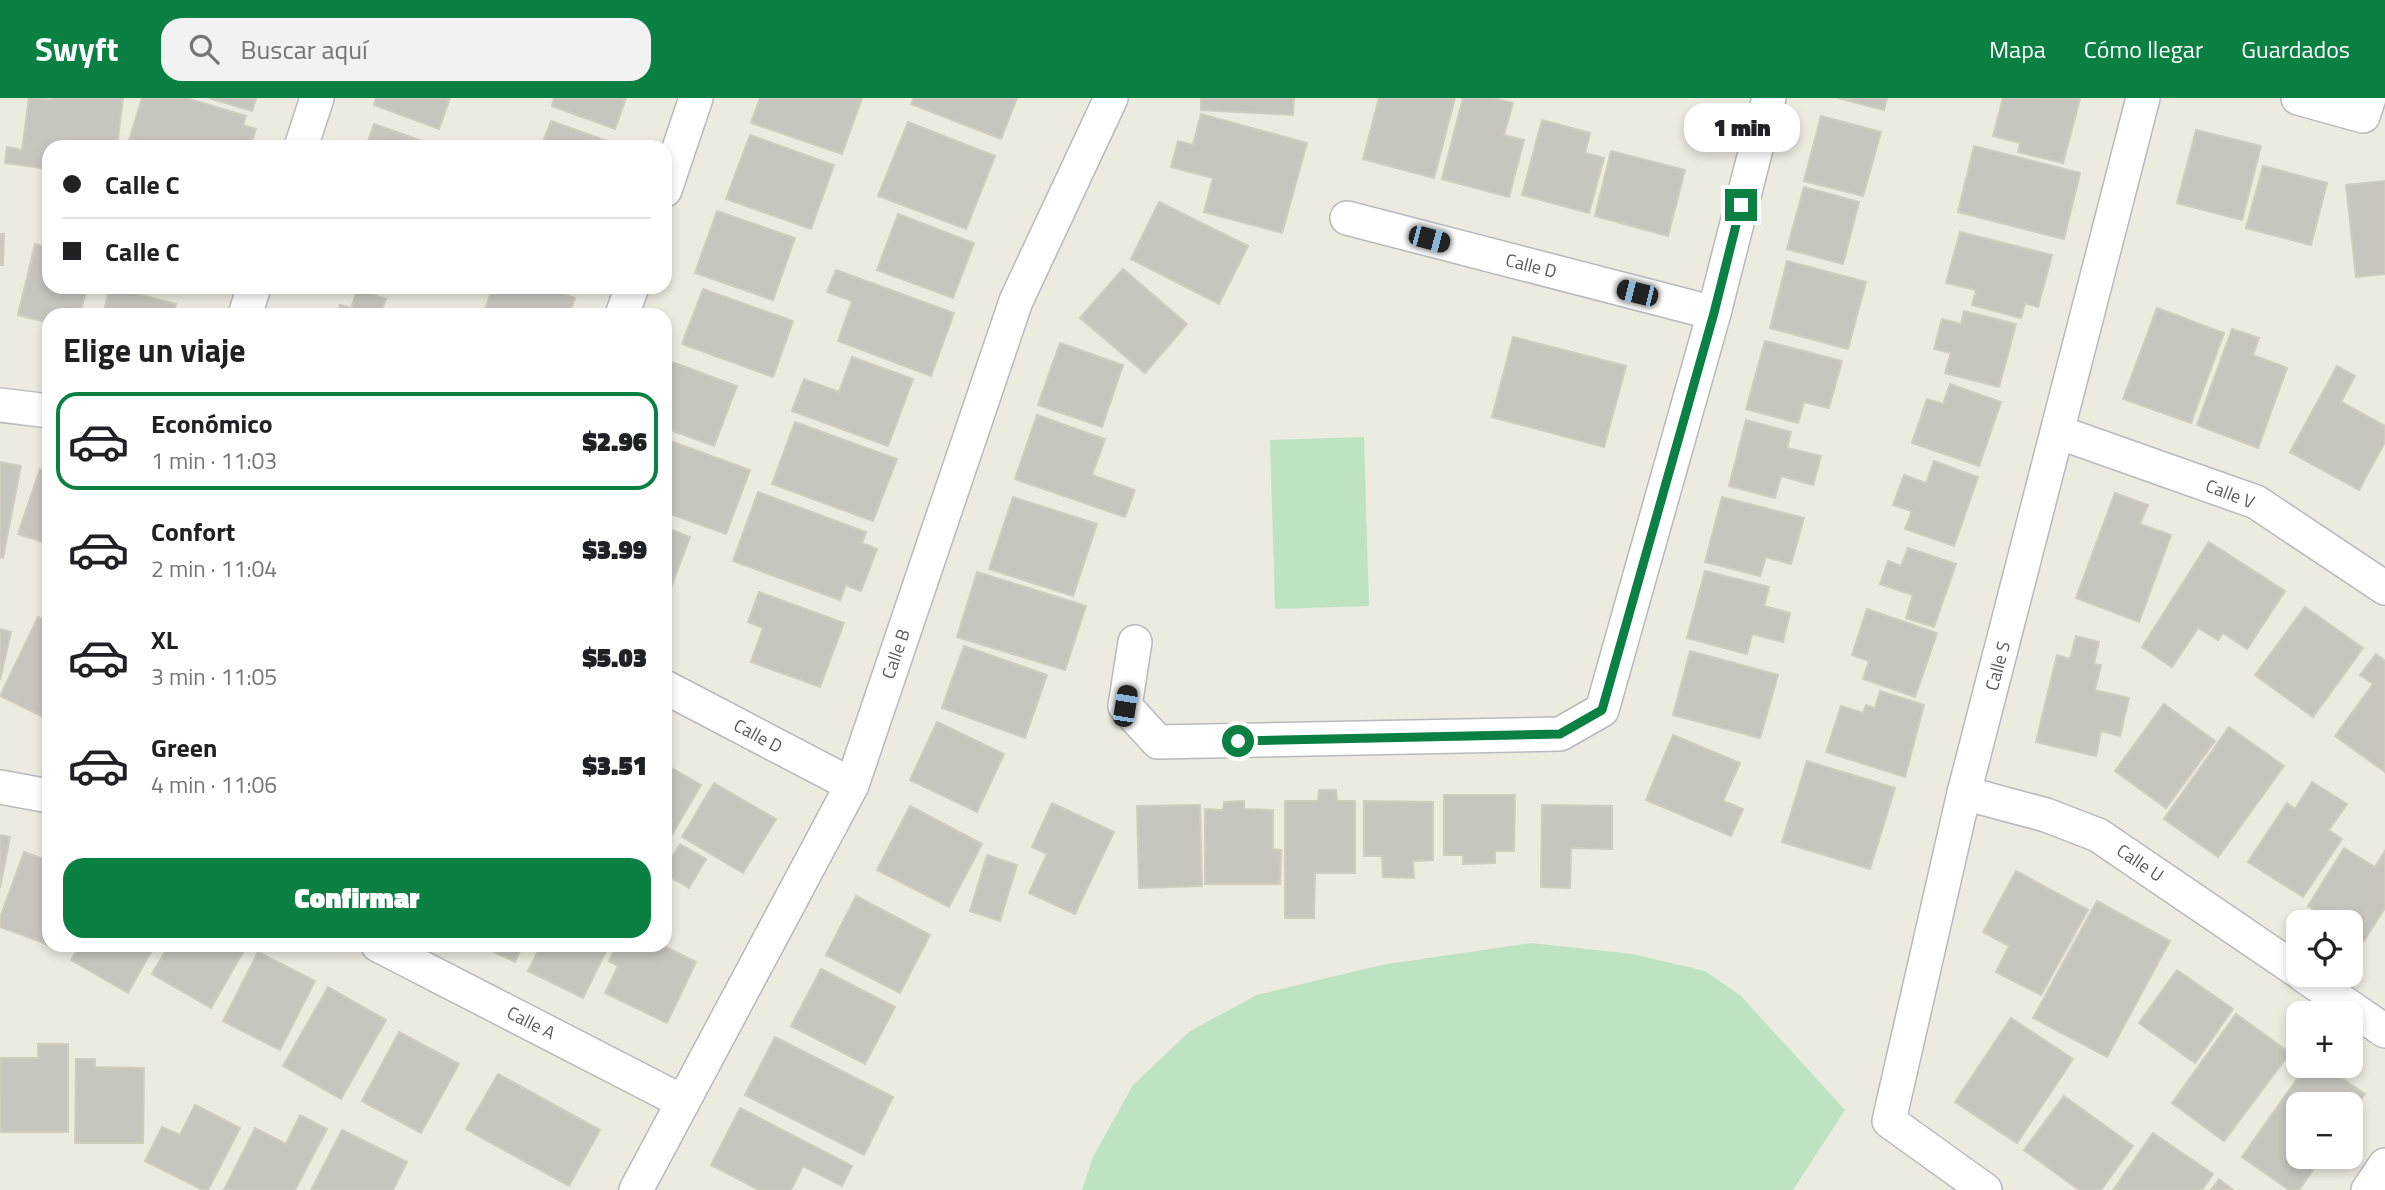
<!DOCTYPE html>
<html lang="es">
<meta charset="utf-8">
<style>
body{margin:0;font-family:"Titillium Web",sans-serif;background:#f2f2f2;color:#202124;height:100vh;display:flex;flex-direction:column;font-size:26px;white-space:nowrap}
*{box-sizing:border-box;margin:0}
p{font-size:23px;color:#757577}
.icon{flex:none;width:38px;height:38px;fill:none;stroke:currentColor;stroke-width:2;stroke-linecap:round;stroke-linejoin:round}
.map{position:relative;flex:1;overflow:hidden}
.sheet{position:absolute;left:42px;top:210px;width:630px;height:644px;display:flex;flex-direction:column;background:#fff;border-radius:21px;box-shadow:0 4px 10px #0003}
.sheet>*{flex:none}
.guide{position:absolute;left:42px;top:42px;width:630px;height:154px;border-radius:21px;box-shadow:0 4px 10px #0003;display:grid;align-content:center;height:154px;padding:0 21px;background:#fff}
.fabs{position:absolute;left:2286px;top:812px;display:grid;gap:14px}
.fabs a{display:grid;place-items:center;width:77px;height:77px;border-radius:14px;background:#fff;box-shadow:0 4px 10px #0003;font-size:35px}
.end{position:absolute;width:32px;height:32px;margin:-16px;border:9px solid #0b8043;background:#fff;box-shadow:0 0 0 4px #fff}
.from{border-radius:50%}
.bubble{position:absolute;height:49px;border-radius:21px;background:#fff;box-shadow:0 4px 10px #0003;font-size:23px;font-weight:800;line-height:49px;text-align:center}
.car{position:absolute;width:21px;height:42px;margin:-21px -10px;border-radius:9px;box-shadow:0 0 5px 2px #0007;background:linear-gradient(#222 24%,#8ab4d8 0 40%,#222 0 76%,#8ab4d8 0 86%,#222 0)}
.guide b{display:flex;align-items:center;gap:24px;height:66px;font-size:26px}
.guide b+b{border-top:2px solid #e0e0e0}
.guide i{width:18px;height:18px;background:#202124}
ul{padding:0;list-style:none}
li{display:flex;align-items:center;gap:21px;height:98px;margin:0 14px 10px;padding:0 7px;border:4px solid transparent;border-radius:21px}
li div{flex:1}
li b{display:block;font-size:26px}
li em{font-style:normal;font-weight:800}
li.active{border-color:#0b8043}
li>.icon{width:63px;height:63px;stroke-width:1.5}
h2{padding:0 21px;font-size:32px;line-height:84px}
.action{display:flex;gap:14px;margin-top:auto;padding:14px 21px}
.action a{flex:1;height:80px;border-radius:21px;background:#0b8043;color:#fff;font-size:28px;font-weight:800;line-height:80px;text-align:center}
header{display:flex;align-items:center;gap:42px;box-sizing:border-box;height:98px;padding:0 35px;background:#0b8043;color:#fff}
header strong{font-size:33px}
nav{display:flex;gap:38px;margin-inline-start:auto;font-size:24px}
.search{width:490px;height:63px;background:#f2f2f2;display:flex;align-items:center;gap:18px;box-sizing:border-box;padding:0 24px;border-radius:21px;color:#757577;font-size:26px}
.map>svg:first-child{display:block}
.green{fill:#bde3c3}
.building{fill:#c6c5be;stroke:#d0cdbf;stroke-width:2}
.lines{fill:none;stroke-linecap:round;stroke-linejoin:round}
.street-casing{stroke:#b8b9bf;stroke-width:36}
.street{stroke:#fff;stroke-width:33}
.route{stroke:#0b8043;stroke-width:9}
.labels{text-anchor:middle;stroke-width:6;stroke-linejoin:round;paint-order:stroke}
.street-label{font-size:18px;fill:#595b61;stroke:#fff}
</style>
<header>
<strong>Swyft</strong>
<div class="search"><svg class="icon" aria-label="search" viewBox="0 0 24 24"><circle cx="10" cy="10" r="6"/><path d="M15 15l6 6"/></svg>Buscar aquí</div>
<nav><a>Mapa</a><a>Cómo llegar</a><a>Guardados</a></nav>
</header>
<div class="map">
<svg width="2385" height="1092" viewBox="0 0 2385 1092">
<rect width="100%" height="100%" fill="#ecebe0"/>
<g class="green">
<path d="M1364 339 1369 508 1275 511 1270 342Z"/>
<path d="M1531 845 1632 856 1705 873 1741 898 1845 1012 1793 1092H1082L1093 1059 1133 987 1190 933 1257 897 1381 867Z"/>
</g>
<g class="building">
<path d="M29 0 52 2V0H123L117 49 77 44 76 49H49V71L5 65 7 49 22 52Z"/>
<path d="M142 0H186L246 18 243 27 256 31 250 49H127Z"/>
<path d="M209 0H256L252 13Z"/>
<path d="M376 0H450L439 31 374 7Z"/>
<path d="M554 0H626L615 31 552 8Z"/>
<path d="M760 0H862L842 56 751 25Z"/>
<path d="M914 0H1017L1001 41 911 6Z"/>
<path d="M1201 0H1294L1293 17 1201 12Z"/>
<path d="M1379 0H1455L1434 80 1363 61Z"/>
<path d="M1463 0H1492L1513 5 1504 37 1524 42 1509 99 1442 81Z"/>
<path d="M1838 0H1887L1884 12Z"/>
<path d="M2003 0 2080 1 2063 65 2018 54 2020 45 1993 38Z"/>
<path d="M1201 16 1307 45 1282 135 1204 114 1213 80 1171 69 1178 43 1193 47Z"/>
<path d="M1821 18 1881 34 1863 98 1804 83Z"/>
<path d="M1542 22 1590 35 1585 55 1604 60 1589 115 1522 97Z"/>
<path d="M551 23 621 48V49H541Z"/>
<path d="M908 24 995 58 966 131 878 98Z"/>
<path d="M374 26 439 49H366Z"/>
<path d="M2196 32 2261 48 2242 122 2177 105Z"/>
<path d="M750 37 834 67 811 131 726 101Z"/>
<path d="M1974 48 2080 75 2064 141 1958 114Z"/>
<path d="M1611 53 1685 72 1668 138 1595 118Z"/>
<path d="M2263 68 2327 85 2311 147 2246 130Z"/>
<path d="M2385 83V176L2356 179 2346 87Z"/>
<path d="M1804 89 1859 104 1843 166 1787 151Z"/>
<path d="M1159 104 1248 148 1219 206 1131 161Z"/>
<path d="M717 113 795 140 773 202 695 175Z"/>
<path d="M898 116 974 145 953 200 877 172Z"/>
<path d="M1960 134 2052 157 2038 209 2025 205 2021 220 1972 207 1976 192 1946 185Z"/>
<path d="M0 136H4L3 167H0Z"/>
<path d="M35 146 49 150V189H87L80 217H49V225L18 217Z"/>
<path d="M1787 163 1866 184 1848 251 1770 230Z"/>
<path d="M1123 171 1187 226 1145 275 1080 220Z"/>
<path d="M836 172 954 215 931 278 838 243 852 203 827 194Z"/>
<path d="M110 189 176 206 173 217H103Z"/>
<path d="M493 189H545L575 200 569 217H483Z"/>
<path d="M358 191 386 201 380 217H337L340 207 351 210Z"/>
<path d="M703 191 793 223 773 279 682 246Z"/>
<path d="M2157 210 2224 235 2191 325 2123 301Z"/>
<path d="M1964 213 2016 226 1999 289 1945 275 1951 255 1934 251 1942 221 1961 226Z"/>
<path d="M2232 231 2259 240 2253 257 2287 270 2258 350 2197 327Z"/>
<path d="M1513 239 1626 268 1604 349 1492 319Z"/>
<path d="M1765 243 1842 263 1829 310 1804 304 1798 325 1746 311Z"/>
<path d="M1060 245 1123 267 1102 329 1038 307Z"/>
<path d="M852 259 913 281 888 348 792 313 804 281 839 294Z"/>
<path d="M669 263 737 288 714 348 665 330V274Z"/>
<path d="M2337 268 2355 278 2341 304 2385 328V344L2359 392 2290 354Z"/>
<path d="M1950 286 2001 304 1979 368 1912 345 1927 301 1943 306Z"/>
<path d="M1037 317 1105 341 1092 377 1135 392 1125 419 1015 381Z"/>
<path d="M1746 322 1791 334 1787 350 1821 358 1813 387 1781 378 1775 400 1729 388Z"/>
<path d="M795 324 897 361 873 423 772 386Z"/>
<path d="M665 341 750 372 726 436 665 414Z"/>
<path d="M1934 363 1978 379 1954 448 1905 431 1912 413 1893 407 1904 377 1926 385Z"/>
<path d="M0 364 21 368 3 460 0 459Z"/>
<path d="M40 371 49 375V446L18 436Z"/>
<path d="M758 394 866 434 862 445 877 451 861 493 846 487 840 502 733 463Z"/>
<path d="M2115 395 2148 407 2140 426 2171 437 2139 524 2076 500Z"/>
<path d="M1013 399 1097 426 1073 498 989 471Z"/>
<path d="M1722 399 1804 420 1791 466 1766 459 1760 478 1705 464Z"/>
<path d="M665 429 690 439 665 505Z"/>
<path d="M2209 444 2285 493 2247 551 2223 535 2218 542 2198 530 2172 569 2142 549Z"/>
<path d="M1908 450 1956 466 1934 529 1906 520 1913 497 1880 486 1888 463 1901 468Z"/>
<path d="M1705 473 1769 489 1764 508 1790 515 1783 544 1752 536 1747 556 1687 540Z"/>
<path d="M977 474 1086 508 1065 572 957 539Z"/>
<path d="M759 494 844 525 820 589 751 564 763 530 748 524Z"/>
<path d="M2305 509 2363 550 2313 619 2255 577Z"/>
<path d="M1867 511 1937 535 1915 599 1863 581 1869 563 1852 557Z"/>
<path d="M38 519 49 524V622L0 598Z"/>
<path d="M0 531 11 534 0 582Z"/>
<path d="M2076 538 2099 544 2094 566 2101 567 2095 592 2129 600 2120 638 2101 633 2096 658 2036 644 2057 557 2070 561Z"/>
<path d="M964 548 1047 577 1025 640 942 610Z"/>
<path d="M1690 553 1778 577 1760 640 1673 617Z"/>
<path d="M2376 556 2385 563V674L2335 638 2373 586 2360 577Z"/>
<path d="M1880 593 1924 607 1905 679 1826 654 1841 608 1863 615 1866 607 1875 610Z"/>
<path d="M2164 606 2215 643 2166 710 2115 673Z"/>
<path d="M937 624 1004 656 977 714 910 682Z"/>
<path d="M2229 629 2284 668 2218 759 2164 721Z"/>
<path d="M1673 637 1740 665 1723 703 1743 711 1731 738 1646 702Z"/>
<path d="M1807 663 1895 690 1870 771 1782 744Z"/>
<path d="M665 666 701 687 670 740 665 737Z"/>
<path d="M2312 684 2347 706 2329 732 2342 741 2303 799 2248 764 2287 705 2295 711Z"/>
<path d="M714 685 776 721 743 775 682 739Z"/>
<path d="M1319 692H1336L1337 703H1355V775H1315L1314 820H1285V703H1318Z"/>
<path d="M1444 697H1515L1514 753H1495V765L1463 766V757H1444Z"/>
<path d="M1244 703V711L1273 712V751L1281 752 1280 786H1205V711L1223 712 1224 704Z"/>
<path d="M1364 703 1433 704V762L1413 763 1414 780 1383 779 1382 758H1364Z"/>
<path d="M1052 705 1114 734 1075 816 1029 795 1047 756 1032 749Z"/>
<path d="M1200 707 1202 788 1139 790 1137 708Z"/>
<path d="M1542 707 1612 708V751L1571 750 1570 790 1541 789Z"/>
<path d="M910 708 982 746 949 809 877 772Z"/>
<path d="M0 737 10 739 0 790Z"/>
<path d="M680 746 706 761 689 790 665 776V770Z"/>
<path d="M2344 750 2375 769 2385 753V810L2364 843 2350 835V824H2334L2308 808Z"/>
<path d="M24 754 49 763V847L0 829V820Z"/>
<path d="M987 757 1017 767 1000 823 970 813Z"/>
<path d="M2016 773 2088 812 2041 897 1996 874 2009 848 1983 834Z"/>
<path d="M856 798 930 837 900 895 826 857Z"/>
<path d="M2097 803 2170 843 2107 959 2033 920Z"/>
<path d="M80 847H155L128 895 71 862Z"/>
<path d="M169 847H232L243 854 211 910 152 876Z"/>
<path d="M479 847H523L515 864Z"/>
<path d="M541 847H609L583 900 528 873Z"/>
<path d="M617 847H662L696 864 667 925 605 895 618 868 609 863Z"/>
<path d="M258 854 315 883 280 952 223 923Z"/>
<path d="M821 871 895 909 865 966 791 928Z"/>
<path d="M2177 872 2233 911 2195 965 2139 925Z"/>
<path d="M328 889 386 922 341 1001 283 968Z"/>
<path d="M2236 916 2290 955 2224 1043 2172 1005Z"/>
<path d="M2011 920 2073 961 2017 1045 1955 1004Z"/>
<path d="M399 934 459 966 421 1035 362 1003Z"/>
<path d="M775 939 893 999 864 1057 745 997Z"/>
<path d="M38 946H68V1034H0L1 960H38Z"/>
<path d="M76 961H95V969L144 970 143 1045H75Z"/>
<path d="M2306 968H2323L2365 996 2350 1017V1006H2298V1059H2322L2299 1092H2289L2242 1059Z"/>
<path d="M498 976 600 1032 569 1088 466 1031Z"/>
<path d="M2064 998 2133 1048 2101 1092H2079L2024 1052Z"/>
<path d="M195 1007 240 1030 208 1092H203L145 1063 162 1029 180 1037Z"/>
<path d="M740 1010 852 1068 842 1088 803 1068 791 1092H759L711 1067Z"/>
<path d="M300 1017 327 1031 295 1092H224L255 1030 286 1046Z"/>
<path d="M342 1032 407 1064 393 1092H311Z"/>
<path d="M2153 1035 2213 1076 2202 1092H2113Z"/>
<path d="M2219 1081 2233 1092H2211Z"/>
</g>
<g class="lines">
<g class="street-casing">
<g id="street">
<path d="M2298 0 2363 18 2369 0"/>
<path d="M301 49 317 0"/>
<path d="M665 92 696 0"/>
<path d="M1347 120 1714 215"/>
<path d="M245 217 254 189"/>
<path d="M622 217 632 189"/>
<path d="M0 307 49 313"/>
<path d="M2058 334 2256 404 2385 490"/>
<path d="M1135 544 1125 608 1158 644 1560 636 1602 612 1714 215 1769 0"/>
<path d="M665 589 852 687"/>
<path d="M0 689 49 698"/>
<path d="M1964 695 2046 717 2098 737 2298 873"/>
<path d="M378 847 683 1004"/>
<path d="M2303 877 2385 933"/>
<path d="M636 1092 852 687 1016 203 1111 0"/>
<path d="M1985 1092 1889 1023 1964 695 2143 0"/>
<path d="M2368 1092 2385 1067"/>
</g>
</g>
<use href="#street" class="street"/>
</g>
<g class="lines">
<path class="route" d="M1238 643 1560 636 1602 612 1714 215 1741 107"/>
</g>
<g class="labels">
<g class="street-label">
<text transform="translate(1531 168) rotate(14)" y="6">Calle D</text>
<text transform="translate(2230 396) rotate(21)" y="6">Calle V</text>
<text transform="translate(896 556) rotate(-71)" y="6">Calle B</text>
<text transform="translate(1998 568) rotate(-75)" y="6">Calle S</text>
<text transform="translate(758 638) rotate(28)" y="6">Calle D</text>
<text transform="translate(2140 765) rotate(34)" y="6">Calle U</text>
<text transform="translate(531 925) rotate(27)" y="6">Calle A</text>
</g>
</g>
</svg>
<div class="fabs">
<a><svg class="icon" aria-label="locate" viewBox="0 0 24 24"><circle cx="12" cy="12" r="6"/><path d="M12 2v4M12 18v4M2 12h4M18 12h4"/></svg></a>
<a>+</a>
<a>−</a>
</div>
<i class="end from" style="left:1238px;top:643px"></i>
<i class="end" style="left:1741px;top:107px"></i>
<div class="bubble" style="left:1684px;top:5px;width:116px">1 min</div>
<i class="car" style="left:1429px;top:141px;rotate:105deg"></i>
<i class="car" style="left:1637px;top:195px;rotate:284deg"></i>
<i class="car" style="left:1125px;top:608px;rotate:9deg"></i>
<div class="guide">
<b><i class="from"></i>Calle C</b>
<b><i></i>Calle C</b>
</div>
<section class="sheet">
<h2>Elige un viaje</h2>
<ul>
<li class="active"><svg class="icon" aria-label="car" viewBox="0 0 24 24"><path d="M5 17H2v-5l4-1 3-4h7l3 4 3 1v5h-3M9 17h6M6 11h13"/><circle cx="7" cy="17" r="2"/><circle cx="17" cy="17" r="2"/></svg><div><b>Económico</b><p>1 min · 11:03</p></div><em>$2.96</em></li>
<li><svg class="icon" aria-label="car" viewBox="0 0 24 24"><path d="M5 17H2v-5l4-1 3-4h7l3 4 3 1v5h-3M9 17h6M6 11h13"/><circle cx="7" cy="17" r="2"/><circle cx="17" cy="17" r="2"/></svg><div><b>Confort</b><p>2 min · 11:04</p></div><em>$3.99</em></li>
<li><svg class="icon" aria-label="car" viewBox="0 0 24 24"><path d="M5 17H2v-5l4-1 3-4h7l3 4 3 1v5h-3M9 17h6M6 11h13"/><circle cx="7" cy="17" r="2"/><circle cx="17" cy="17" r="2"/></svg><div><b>XL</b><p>3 min · 11:05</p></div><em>$5.03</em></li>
<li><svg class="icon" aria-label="car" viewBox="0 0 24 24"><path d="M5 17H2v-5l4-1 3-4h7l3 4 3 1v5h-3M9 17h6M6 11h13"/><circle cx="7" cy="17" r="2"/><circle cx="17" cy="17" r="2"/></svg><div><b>Green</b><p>4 min · 11:06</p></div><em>$3.51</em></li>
</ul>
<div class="action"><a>Confirmar</a></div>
</section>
</div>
